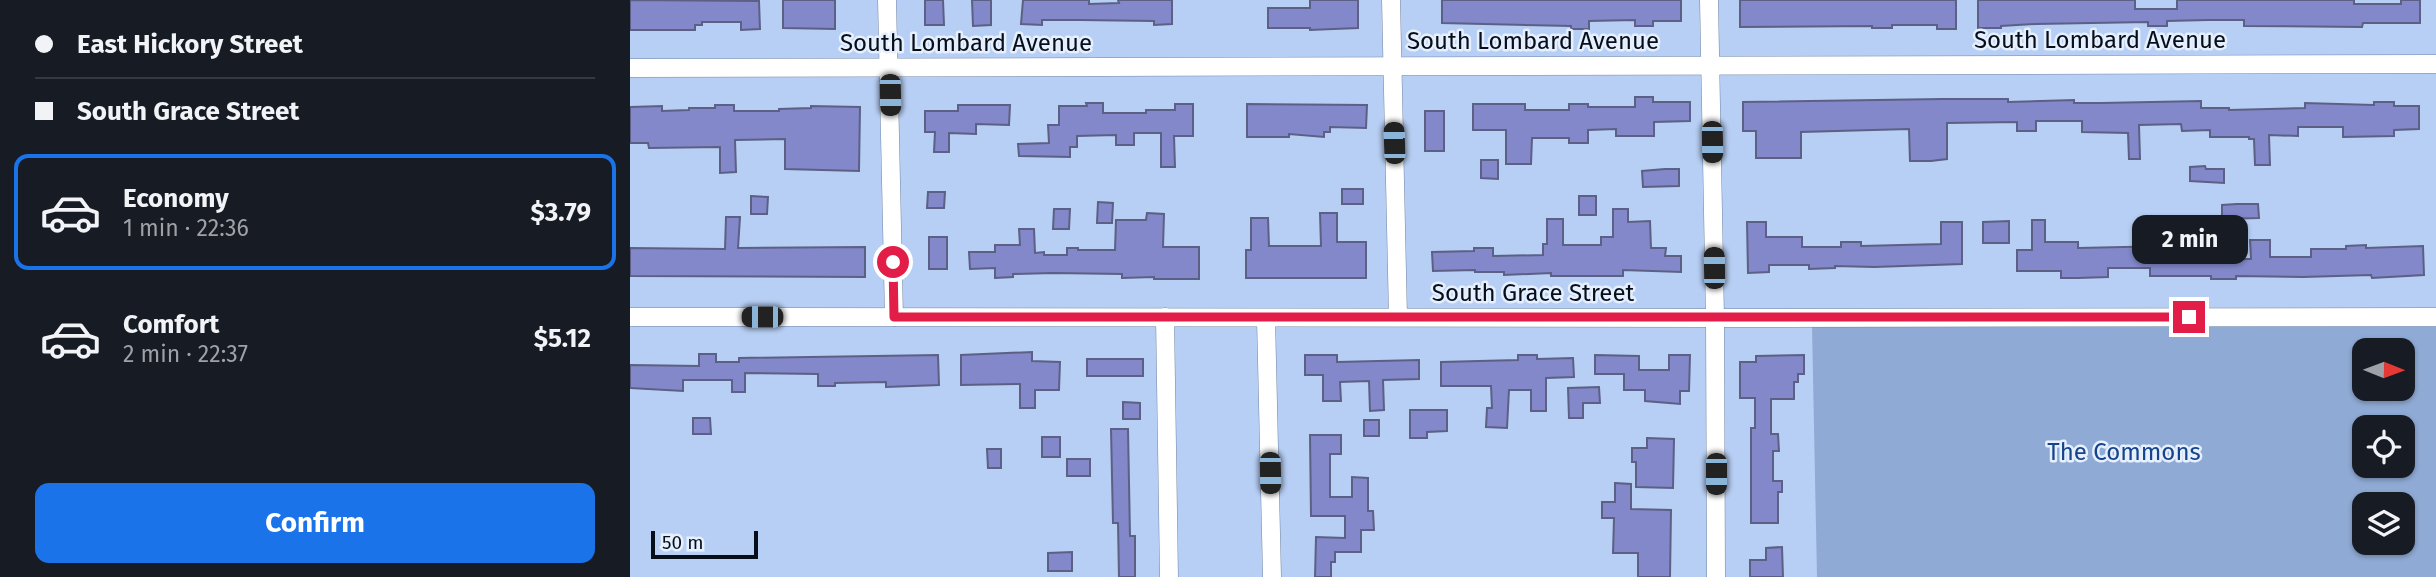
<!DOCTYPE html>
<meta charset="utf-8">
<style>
body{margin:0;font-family:"Fira Sans",sans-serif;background:#20242c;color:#f1f3f6;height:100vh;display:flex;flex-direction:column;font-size:26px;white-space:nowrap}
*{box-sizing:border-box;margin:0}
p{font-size:23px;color:#9ea1a6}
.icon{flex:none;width:38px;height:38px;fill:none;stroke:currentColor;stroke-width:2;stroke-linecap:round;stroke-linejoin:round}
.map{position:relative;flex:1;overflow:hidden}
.sheet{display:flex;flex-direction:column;background:#171b24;width:630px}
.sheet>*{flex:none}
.banner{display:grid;align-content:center;height:154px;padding:0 35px;background:#171b24}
.needle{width:46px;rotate:91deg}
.fabs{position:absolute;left:1722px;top:338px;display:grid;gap:14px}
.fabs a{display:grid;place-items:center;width:63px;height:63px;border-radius:14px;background:#171b24;box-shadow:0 2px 5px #0004;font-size:35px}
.scale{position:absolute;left:21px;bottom:18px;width:107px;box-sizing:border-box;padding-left:7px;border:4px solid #060e1a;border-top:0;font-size:19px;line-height:24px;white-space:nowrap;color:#060e1a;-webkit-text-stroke:5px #e5effe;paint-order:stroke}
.end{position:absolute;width:32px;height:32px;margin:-16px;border:9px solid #e11d48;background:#fff;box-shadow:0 0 0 4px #fff}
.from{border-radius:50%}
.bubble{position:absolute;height:49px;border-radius:14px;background:#171b24;box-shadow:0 2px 5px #0004;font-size:23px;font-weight:700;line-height:49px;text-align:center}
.car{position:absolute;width:21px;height:42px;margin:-21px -10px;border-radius:9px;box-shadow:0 0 5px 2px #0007;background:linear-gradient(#222 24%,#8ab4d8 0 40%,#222 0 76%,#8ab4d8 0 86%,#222 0)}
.banner b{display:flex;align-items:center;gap:24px;height:66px;font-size:26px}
.banner b+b{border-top:2px solid #363941}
.banner i{width:18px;height:18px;background:#f1f3f6}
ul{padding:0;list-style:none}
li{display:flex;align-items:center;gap:21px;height:116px;margin:0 14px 10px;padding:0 21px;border:4px solid transparent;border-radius:14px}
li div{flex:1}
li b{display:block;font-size:26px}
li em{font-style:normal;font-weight:700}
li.selected{border-color:#1a73e8}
li>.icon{width:63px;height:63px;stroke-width:1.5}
.primary-button{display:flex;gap:14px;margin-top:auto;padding:14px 35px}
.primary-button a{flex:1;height:80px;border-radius:14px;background:#1a73e8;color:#fff;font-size:28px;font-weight:700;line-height:80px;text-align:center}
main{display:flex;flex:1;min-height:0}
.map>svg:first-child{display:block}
.green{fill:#8faad4;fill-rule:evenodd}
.building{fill:#8288c9;stroke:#5c6084;stroke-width:2}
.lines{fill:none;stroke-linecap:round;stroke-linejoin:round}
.street-casing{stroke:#7085a7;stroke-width:19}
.street{stroke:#fff;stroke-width:18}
.route{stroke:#e11d48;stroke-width:9}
.labels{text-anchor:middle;stroke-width:5;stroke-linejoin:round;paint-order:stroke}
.street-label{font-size:24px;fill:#060e1a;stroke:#e5effe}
.park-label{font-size:24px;fill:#164389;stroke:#e5effe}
</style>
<main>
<section class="sheet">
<div class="banner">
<b><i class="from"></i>East Hickory Street</b>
<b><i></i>South Grace Street</b>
</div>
<ul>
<li class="selected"><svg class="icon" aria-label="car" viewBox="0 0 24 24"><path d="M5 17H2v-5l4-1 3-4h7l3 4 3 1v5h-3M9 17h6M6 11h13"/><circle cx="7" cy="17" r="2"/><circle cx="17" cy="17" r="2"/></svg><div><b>Economy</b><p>1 min · 22:36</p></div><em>$3.79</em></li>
<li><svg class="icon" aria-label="car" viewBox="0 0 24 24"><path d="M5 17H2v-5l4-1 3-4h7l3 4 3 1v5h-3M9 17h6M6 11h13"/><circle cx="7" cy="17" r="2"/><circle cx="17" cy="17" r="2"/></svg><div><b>Comfort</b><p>2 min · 22:37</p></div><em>$5.12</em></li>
</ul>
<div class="primary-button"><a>Confirm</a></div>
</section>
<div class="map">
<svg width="1806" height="577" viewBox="0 0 1806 577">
<rect width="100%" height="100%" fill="#b7cff4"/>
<path class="green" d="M1182 326 1806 327V577H1187ZM1734 350H1773V388H1734ZM1734 427H1773V466H1734ZM1734 504H1773V542H1734Z"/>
<g class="building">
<path d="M0 0 129 1 130 29 111 30V22H72V25H65V30H0Z"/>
<path d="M153 0H205V29L153 28Z"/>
<path d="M295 0H313L314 25H295Z"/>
<path d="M342 0H361V25L343 26Z"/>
<path d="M393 0H459V4L489 3 488 0H542V24L524 25V21L450 20H412V25L391 24Z"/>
<path d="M680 0H728V28L680 30V28H638V8H680Z"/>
<path d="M812 0H1051V21H1023V26H1005V20L959 21V29H941V26L812 23Z"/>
<path d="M1110 0H1326V29H1307V25H1262V28H1242V26L1110 27Z"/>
<path d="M1348 0H1505V9H1547V0H1724V4H1771V0H1790V23H1733L1732 27 1614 26V20H1578L1537 21V26H1518V22L1406 24 1371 26V28H1348Z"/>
<path d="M1005 97H1023V102H1060V121L1024 122V136H986V129L958 130V143H939V138H902L901 164H876V130H843V104H895V110H939V104H958V107H1005Z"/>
<path d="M1312 99H1378V102L1444 100V103H1471L1571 101V108H1599V110L1675 108V103L1744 105V102H1764V106H1789V129L1764 130V136L1713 137V127H1668V136L1639 135 1640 165H1625L1624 139H1619V137H1580V130L1552 131 1551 124 1509 125 1510 159H1499L1498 133 1452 132V121H1406V131H1387V122L1317 123V159L1301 161H1280L1279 129 1171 132V158H1126V131H1113V102Z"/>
<path d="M456 103H473V113H516V110H545V104H563V136H544L545 167H531V133H504V145H486V135L447 136V147H440V157L389 156 388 144 419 143 418 125H429V106H457Z"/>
<path d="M617 104 737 105 736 128 700 127V132H694V137L659 134V137H617Z"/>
<path d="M85 105H104V111H149V109L181 108V106L230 107 229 171 155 169V139L105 140 106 172 90 173V147L19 148 18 143H0V107L32 106V111L59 110V108H85Z"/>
<path d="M328 105H380L379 125 346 124V134L319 133V152H304L305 132H295V111H328Z"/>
<rect x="795" y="111" width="19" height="40"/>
<path d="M851 160H868V179L851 178Z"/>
<path d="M1575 166 1576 169H1594V183L1560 181V167Z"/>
<path d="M1035 169H1049V186L1013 187 1012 171Z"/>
<rect x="712" y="189" width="21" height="15"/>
<path d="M298 192H315L314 208H297Z"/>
<path d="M121 196 138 197 137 214H121Z"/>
<rect x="949" y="196" width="17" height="19"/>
<path d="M468 202 483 203 482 223H467Z"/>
<path d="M1607 204H1628L1629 218 1592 219V205Z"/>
<path d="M424 209H440L439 229H423Z"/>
<path d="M983 209H998V222L1020 221 1021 248H1036L1035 256H1051V272L993 270V276H921V273L874 275V272H845V270L803 271 802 252 844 251V248H863V256L913 255V244H917V219H933V245H971V237H983Z"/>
<path d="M517 213 534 214 533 247H569V279H524V277L492 278V274L423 273 383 274V277L365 278V268L340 269 339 252H365V245H390L389 229H404L405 253 414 252V255H437V248H448V250H485L486 220H516Z"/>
<path d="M690 213H707V242H736V278H616V250H621V218H638L639 246H691Z"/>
<path d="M96 217H110L108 248 235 247V277L0 276V248L95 249Z"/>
<path d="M1402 220H1415V242H1448V248L1539 246V255H1575V259H1621L1620 240H1640V257H1681V249H1716V246L1736 245V248L1793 246 1794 275 1742 278 1741 275 1673 277 1606 276V279H1581V276H1520V268H1478V277L1448 278H1431V271H1387V250H1402Z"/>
<path d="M1379 221V243H1353V222Z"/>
<path d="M1117 222H1136V237H1172V247H1211V242H1231V246L1311 244V222H1332V264L1244 267 1205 266V268L1179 269V265H1139V272L1118 273Z"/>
<rect x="299" y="237" width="18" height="32"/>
<path d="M402 352V361L430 362 429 390H405V408H390V384L331 385V355Z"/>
<path d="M69 354H86V362H109V358L308 355 309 385 256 387V382L205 383V386H188V374L115 373V392H102V380H53V391L0 388V365L69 366Z"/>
<path d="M675 355H707V362L789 360V379L753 380 754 410 740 411 739 381 710 382 711 401H693V375H675Z"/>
<path d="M888 355H907V359L943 358 944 377 916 378V411H901V390H879L877 428 856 427 857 408H862L861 386H811V362L888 360Z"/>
<path d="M965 355 1009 356V370H1039V355H1060L1059 391H1050V404L1015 401V390H994V374H965Z"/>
<path d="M1174 355V374H1168V382H1164V399H1141V434H1148L1149 451H1143V481H1152V492H1148V523H1121V428H1125V398H1110V362H1126V356Z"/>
<rect x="457" y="359" width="56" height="17"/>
<path d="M969 387 970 403H953V418H939L938 388Z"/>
<path d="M493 402 510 403V419H493Z"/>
<path d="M780 410H817V431L797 432V438H780Z"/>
<path d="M63 418H80L81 434H63Z"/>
<rect x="734" y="420" width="15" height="16"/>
<path d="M481 429H498L500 536H505V577H489L488 523H483Z"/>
<path d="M680 435H711V454H700V497H722V477L738 478V511H743L744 530H731V552H705V562H701V577H685L686 537 715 538V516H681Z"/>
<rect x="412" y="437" width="18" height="20"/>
<path d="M1017 438 1044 439 1043 488 1006 487V462H1002V448H1017Z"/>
<path d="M357 449H371V468H358Z"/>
<rect x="437" y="459" width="23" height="17"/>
<path d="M985 483 1001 484V509L1041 510 1040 577H1008V553H983L984 518H972V502H985Z"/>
<path d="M1152 547 1153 577H1120V560H1136V548Z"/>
<path d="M442 552V571H418V553Z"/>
</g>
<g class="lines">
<g class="street-casing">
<g id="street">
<path d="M257 0 264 317"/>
<path d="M761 0 768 317"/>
<path d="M1079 0 1085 318 1086 577"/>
<path d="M0 68 1806 64"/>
<path d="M0 317 1085 318 1806 317"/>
<path d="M535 317 539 577"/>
<path d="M636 318 642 577"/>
</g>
</g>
<use href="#street" class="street"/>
</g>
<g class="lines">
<path class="route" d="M263 262 264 317H1559"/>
</g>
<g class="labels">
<g class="street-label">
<text x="1470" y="48">South Lombard Avenue</text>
<text x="903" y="49">South Lombard Avenue</text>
<text x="336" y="51">South Lombard Avenue</text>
<text x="903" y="301">South Grace Street</text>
</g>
<g class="park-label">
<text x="1494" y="460">The Commons</text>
</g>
</g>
</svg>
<div class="fabs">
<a><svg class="needle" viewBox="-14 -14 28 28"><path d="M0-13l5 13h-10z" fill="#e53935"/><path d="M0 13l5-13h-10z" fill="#9ea1a6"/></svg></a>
<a><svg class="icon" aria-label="locate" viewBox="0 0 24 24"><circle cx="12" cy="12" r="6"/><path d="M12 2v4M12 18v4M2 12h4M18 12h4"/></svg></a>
<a><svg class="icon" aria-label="layers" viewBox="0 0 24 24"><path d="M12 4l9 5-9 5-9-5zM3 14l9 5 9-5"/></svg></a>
</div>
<div class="scale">50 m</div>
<i class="end from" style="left:263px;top:262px"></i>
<i class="end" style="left:1559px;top:317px"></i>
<div class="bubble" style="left:1502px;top:215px;width:116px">2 min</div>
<i class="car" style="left:260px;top:95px;rotate:179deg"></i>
<i class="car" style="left:1082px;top:142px;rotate:179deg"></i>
<i class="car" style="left:764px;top:143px;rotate:358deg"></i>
<i class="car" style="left:1084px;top:268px;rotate:359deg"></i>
<i class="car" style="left:132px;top:317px;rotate:270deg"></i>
<i class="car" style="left:640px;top:473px;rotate:179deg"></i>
<i class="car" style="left:1086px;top:474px;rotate:180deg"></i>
</div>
</main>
